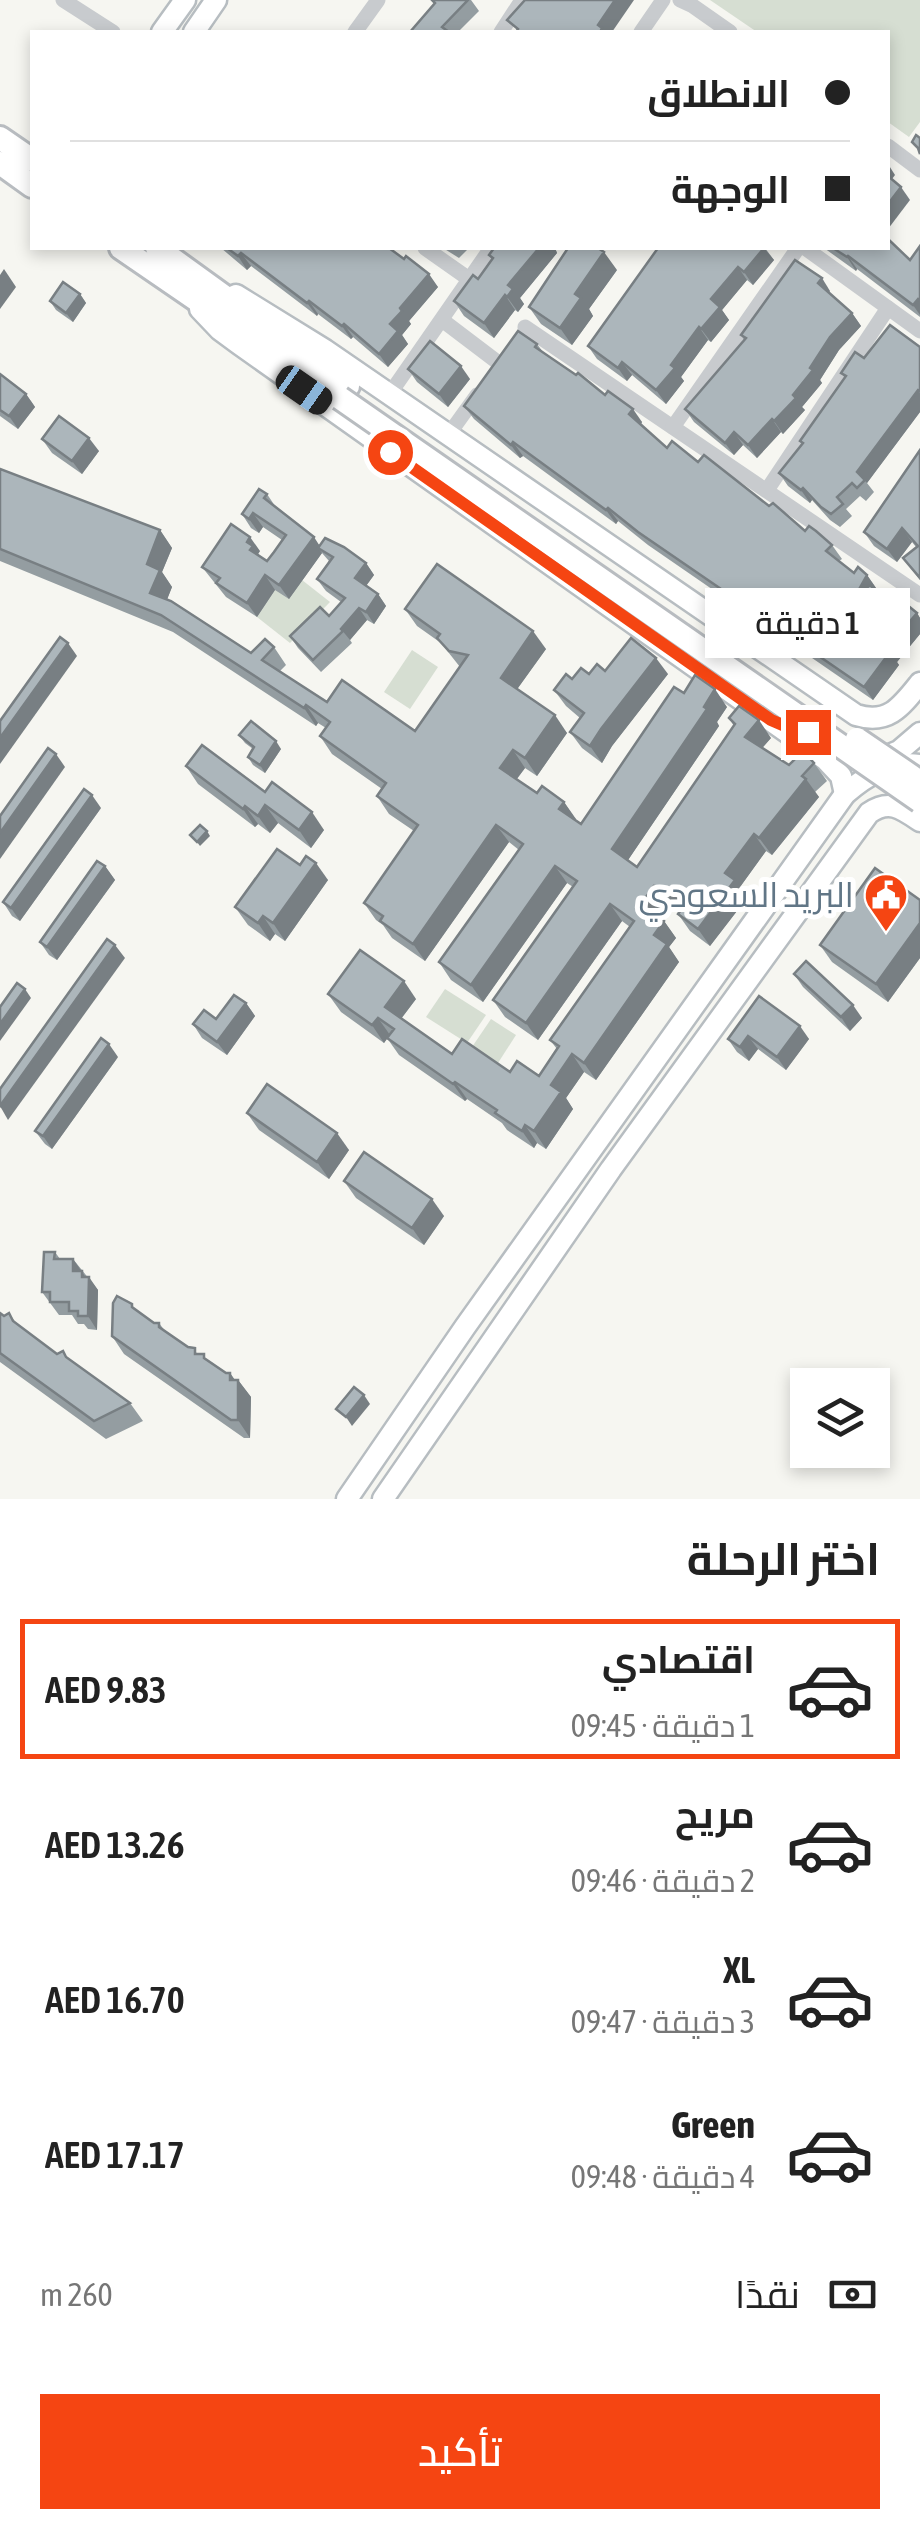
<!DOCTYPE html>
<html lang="ar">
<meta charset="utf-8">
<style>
body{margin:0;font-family:"Asap Condensed",Cairo,sans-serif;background:#f6f6f6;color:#222;direction:rtl;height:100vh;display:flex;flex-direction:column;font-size:38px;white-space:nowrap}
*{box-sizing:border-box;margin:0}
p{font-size:32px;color:#767676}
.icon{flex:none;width:55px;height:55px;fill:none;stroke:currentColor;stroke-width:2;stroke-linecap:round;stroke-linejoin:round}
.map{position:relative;height:1499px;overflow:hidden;direction:ltr}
.drawer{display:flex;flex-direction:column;background:#fff;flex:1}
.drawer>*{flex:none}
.guide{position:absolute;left:30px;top:30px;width:860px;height:220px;border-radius:0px;box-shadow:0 5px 15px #0003;direction:rtl;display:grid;align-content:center;height:220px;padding:0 40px;background:#fff}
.buttons{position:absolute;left:790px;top:1368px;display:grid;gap:20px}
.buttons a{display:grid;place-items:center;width:100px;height:100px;border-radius:0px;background:#fff;box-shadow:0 5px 15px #0003;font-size:50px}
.end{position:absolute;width:45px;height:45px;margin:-22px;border:12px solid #f54512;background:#fff;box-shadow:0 0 0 5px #fff}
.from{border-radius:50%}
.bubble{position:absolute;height:70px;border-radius:0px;background:#fff;box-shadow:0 5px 15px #0003;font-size:32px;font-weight:600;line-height:70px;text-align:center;direction:rtl}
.car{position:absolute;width:30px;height:60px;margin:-30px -15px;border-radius:12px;box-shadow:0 0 8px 2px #0007;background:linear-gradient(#222 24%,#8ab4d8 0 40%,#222 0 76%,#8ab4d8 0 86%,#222 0)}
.guide b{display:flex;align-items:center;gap:35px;height:95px;font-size:38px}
.guide b+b{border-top:2px solid #e0e0e0}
.guide i{width:25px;height:25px;background:#222}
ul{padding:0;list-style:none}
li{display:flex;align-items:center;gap:30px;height:140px;margin:0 20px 15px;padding:0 20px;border:5px solid transparent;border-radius:0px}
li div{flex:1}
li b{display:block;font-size:38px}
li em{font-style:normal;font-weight:600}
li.current{border-color:#f54512}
li>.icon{width:90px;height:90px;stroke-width:1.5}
h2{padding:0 40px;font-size:45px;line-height:120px}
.pay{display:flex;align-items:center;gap:25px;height:110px;padding:0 40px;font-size:38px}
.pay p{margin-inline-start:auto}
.cta{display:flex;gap:20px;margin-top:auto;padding:20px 40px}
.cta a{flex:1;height:115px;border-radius:0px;background:#f54512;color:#fff;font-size:40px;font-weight:600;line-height:115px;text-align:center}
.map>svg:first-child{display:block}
.green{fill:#d6ded2}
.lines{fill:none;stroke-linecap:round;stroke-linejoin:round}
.secondary-casing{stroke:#b7bdc1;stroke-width:25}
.primary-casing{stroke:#b8bcc0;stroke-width:28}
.street{stroke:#c8cbce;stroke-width:15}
.secondary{stroke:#fff;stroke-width:20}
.primary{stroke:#fff;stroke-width:22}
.primary-bridge-casing{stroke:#b8bcc0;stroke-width:28;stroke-linecap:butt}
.primary-bridge{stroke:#fff;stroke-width:22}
.wall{fill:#949da1}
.shaded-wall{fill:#787f83}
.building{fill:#acb6bb;stroke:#787f83;stroke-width:2.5}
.route{stroke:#f54512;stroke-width:12}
.labels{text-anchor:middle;stroke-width:10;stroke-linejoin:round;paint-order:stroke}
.poi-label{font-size:35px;fill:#617686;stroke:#fff;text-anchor:end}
</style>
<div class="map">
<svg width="920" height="1499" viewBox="0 0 920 1499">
<rect width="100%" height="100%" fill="#f6f6f1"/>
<g class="green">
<path d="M710 0H920V122L909 137 888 122V32H757Z"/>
<path d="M302 580 330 602 290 643 257 617 275 590Z"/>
<path d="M412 650 438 667 410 709 384 692Z"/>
<path d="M445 989 486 1015 467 1043 426 1017Z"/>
<path d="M491 1019 516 1035 498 1063 472 1047Z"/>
</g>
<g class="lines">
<g class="secondary-casing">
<g id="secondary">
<path d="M162 32 185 0"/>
<path d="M194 32 216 0"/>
<path d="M236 295 325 350 856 715C888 725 901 707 920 683"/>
<path d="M200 309 220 330 239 344 825 759 841 776 845 794"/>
<path d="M875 761 899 751 920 733"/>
<path d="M347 1499 465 1327 845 794C867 775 890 761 920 765"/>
<path d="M383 1499 611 1169 869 813C889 799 901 808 920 821"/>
</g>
</g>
<g class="primary-casing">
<g id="primary">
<path d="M0 138 32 160"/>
<path d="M0 163 32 186"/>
<path d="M121 248 340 398"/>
<path d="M157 248 348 386"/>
</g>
</g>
<g class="street">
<path d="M63 0 113 32"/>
<path d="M680 0 693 6 730 32"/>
<path d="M355 32 378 0"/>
<path d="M501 32 522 0"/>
<path d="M641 32 663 0"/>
<path d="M888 146 920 170"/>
<path d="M425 248 469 279"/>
<path d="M805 248 920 331"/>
<path d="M442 320 500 364"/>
<path d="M525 327 920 595"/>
<path d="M389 395 491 248"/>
<path d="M673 427 798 248"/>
<path d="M449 434 477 395"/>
<path d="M767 490 888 308"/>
</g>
<use href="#secondary" class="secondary"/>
<use href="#primary" class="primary"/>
<g class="primary-bridge-casing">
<g id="primary-bridge">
<path d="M340 398 920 801"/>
<path d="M857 739 920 782"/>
</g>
</g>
<use href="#primary-bridge" class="primary-bridge"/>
</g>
<g class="wall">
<path d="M432 0H471L479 11 458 32H410L435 4Z"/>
<path d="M920 246V317L857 269 856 271 824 248H888L910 260Z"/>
<path d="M221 248H389L438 287 409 321 411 324 402 335 408 344 388 367 353 337 351 339 318 314 317 316 251 266 247 270Z"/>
<path d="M443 248H469L459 258Z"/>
<path d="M494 248H555L557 253 520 298 524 304 518 312 515 310 494 338 464 316 454 301 478 279 492 260 489 255Z"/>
<path d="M658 248H765L774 260 753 285 747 280 722 310 729 320 711 342 708 340 681 377 684 381 666 404 632 375 627 381 597 359 588 346Z"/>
<path d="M617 270 589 309 593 316 572 345 541 324 529 307Z"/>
<path d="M830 291 829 292 852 313 861 326 839 350 820 380 822 383 802 407 805 410 783 434 781 432 757 458 743 445 734 455 694 422 685 409 744 340 741 335Z"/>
<path d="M80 294 86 303 73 322 56 310 50 301Z"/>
<path d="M537 344 543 352 642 422 641 424 667 448 698 462 805 531 832 545 842 559 839 561 854 573 867 575 876 588 875 590 885 599 917 613 920 618V634L897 662 899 665 873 700 648 545 618 521 616 524 523 456 520 458 474 419 464 406Z"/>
<path d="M920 347V412L867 483 874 492 866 501 860 496 846 509 852 516 840 527 830 520 812 500 810 503 788 486 779 473 802 444 800 441 845 378 841 373 864 358Z"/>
<path d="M408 369 470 379 448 407 417 382Z"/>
<path d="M0 374 26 394 35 407 18 429 0 416Z"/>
<path d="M42 439 99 451 82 474 52 453Z"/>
<path d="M920 450V580L903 558 916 547 912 542 897 562 874 546 864 532Z"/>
<path d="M0 469 160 530 172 548 162 572 172 587 167 599 251 653 274 647 286 665 280 671 327 702 415 731 460 667 441 643 417 626 405 609 546 649 517 689 567 733 537 776 525 768 517 779 537 793 564 802 576 820 581 824 684 693 727 707 717 722 719 726 628 860 637 867 734 726 729 718 771 738 762 748 789 765 814 763 827 781 815 792 819 797 772 855 766 851 740 887 747 898 710 946 690 931 678 914 679 912 666 903 657 916 664 921 676 938 669 947 679 962 596 1080 584 1072 566 1098 573 1109 546 1149 537 1143 534 1148 507 1130 502 1123 467 1099 465 1101 399 1055 387 1038 384 1043 341 1012 328 994 416 999 401 1019 452 1054 510 1072 539 1076 557 1049 550 1040 630 927 622 921 538 1040 505 1017 493 1000 573 887 567 883 483 1002 451 980 439 962 519 850 509 842 425 961 392 938 383 925 376 920 364 903 414 831 389 814 377 796 382 789 332 754 320 736 326 728 318 723 316 726 173 632 0 561Z"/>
<path d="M267 494 275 506 320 546 366 563 374 575 366 586 378 594 386 606 374 624 367 620 350 640 352 643 321 672 298 648 290 636 329 616 341 602 326 591 317 579 329 561 322 553 289 599 275 590 257 617 226 597 202 567 260 551 258 554 267 561 282 540 263 527 259 533 251 528 242 514Z"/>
<path d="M605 671 668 674 612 746 602 763 582 748 570 732 580 718 566 706 554 690 572 679Z"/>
<path d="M239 735 281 749 265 773 253 765 248 757 253 749 245 743Z"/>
<path d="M186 766 265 792 324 830 311 848 278 823 270 833 258 824 255 827 198 784Z"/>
<path d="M101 808 20 921 12 916 3 902Z"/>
<path d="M300 865 328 880 285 941 275 934 270 941 248 925 235 907Z"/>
<path d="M105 866 115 880 57 960 49 955 40 942Z"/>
<path d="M920 900V958L888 1002 832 962 820 945Z"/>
<path d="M794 974 862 1018 850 1031 803 987Z"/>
<path d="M759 996 809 1039 786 1070 758 1049 749 1061 737 1052 728 1039Z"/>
<path d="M246 1003 255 1016 227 1055 202 1038 193 1024 216 1019Z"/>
<path d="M118 1057 52 1149 45 1144 35 1131Z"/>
<path d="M247 1113 349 1150 329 1179 259 1130Z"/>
<path d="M344 1181 444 1216 424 1245 356 1198Z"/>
<path d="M55 1252 60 1259H73L98 1290 97 1330 88 1329 84 1324H78L72 1315H59L42 1292Z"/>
<path d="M137 1311 154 1323H159L165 1331 188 1347 226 1373H230L235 1380H238L251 1397 250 1438H244L124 1354 112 1336Z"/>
<path d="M0 1313 4 1316 9 1313 16 1323 57 1354 63 1351 68 1359 130 1403 143 1421 106 1439 0 1362Z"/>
</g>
<g class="shaded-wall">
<path d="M615 0H634L612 32H600L598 25Z"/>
<path d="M888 164 895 175 889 183 888 181Z"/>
<path d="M901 187 910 200 888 229V204Z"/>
<path d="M539 248H555L557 253 520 298 524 304 518 312 507 297 508 285Z"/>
<path d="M764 248 774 260 753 285 744 272Z"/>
<path d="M604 252 617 270 589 309 593 316 572 345 560 328 575 294Z"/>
<path d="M241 253 251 266 247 270 238 256Z"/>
<path d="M848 256 857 269 856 271 847 257Z"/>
<path d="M738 267 747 280 722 310 729 320 711 342 701 329 711 299Z"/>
<path d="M4 269 16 287 0 309V275Z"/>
<path d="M429 274 438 287 409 321 411 324 402 335 408 344 388 367 379 354 390 324 400 308Z"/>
<path d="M822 278 830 291 827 295 818 283Z"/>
<path d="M80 294 86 303 73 322 66 313Z"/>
<path d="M505 295 515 310 494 338 484 323Z"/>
<path d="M918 299 920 301V315L913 305Z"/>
<path d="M309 301 318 314 317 316 307 303Z"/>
<path d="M852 313 861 326 839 350 820 380 822 383 802 407 805 410 783 434 774 421 830 337Z"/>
<path d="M344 324 353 337 351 339 342 326Z"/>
<path d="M699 327 708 340 681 377 684 381 666 404 656 390 671 365Z"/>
<path d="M622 362 632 375 627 381 618 368Z"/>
<path d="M461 366 470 379 448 407 439 394Z"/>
<path d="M918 390 920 393V412L867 483 857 472Z"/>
<path d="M26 394 35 407 18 429 9 416Z"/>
<path d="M633 409 642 422 639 427 629 414Z"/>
<path d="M772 419 781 432 757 458 748 445Z"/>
<path d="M734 432 743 445 734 455 725 443Z"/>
<path d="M89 438 99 451 82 474 72 461Z"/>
<path d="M513 442 523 456 520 458 511 445Z"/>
<path d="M803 488 812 500 810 503 801 490Z"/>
<path d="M608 508 618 521 616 524 606 510Z"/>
<path d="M253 513 263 527 259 533 249 519Z"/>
<path d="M902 528 912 542 897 562 887 549Z"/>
<path d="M160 530 172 548 162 572 172 587 163 610 150 593 147 564Z"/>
<path d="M250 537 260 551 258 554 262 560 250 550 247 542Z"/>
<path d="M314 537 323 551 318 548 322 553 289 599 279 585Z"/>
<path d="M366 563 374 575 363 590 355 578Z"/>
<path d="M265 575 275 590 257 617 247 603Z"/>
<path d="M867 575 876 588 862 613 853 600Z"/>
<path d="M378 594 386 606 374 624 366 612Z"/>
<path d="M359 608 367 620 350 640 341 629Z"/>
<path d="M917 613 920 618V634L897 662 899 665 873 700 864 687 886 649Z"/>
<path d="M533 631 546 649 513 695 501 678Z"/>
<path d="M68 643 77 656 0 764V738Z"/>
<path d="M656 658 668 674 612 746 602 763 590 746 601 729Z"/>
<path d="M715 689 727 707 717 722 719 726 624 866 612 849Z"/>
<path d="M306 705 318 723 316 726 304 708Z"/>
<path d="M555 715 567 733 537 776 525 758Z"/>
<path d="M759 720 771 738 757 754 745 737Z"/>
<path d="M276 741 281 749 265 773 260 765Z"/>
<path d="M513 750 525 768 512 785 500 768Z"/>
<path d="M56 754 65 767 0 859V833Z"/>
<path d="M806 779 819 797 772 855 759 838Z"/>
<path d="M92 795 101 808 20 921 11 908Z"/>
<path d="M564 802 576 819 571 826 559 809Z"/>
<path d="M265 805 278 823 270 833 258 816Z"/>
<path d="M245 806 258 824 255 827 243 809Z"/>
<path d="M312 812 324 830 311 848 299 830Z"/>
<path d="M496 825 509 842 425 961 413 944Z"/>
<path d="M207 831 210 836 200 846 197 842Z"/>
<path d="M754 834 766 851 740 887 747 898 710 946 698 929 725 873Z"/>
<path d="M316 863 328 880 285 941 273 923Z"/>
<path d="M105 866 115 880 57 960 47 947Z"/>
<path d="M555 866 567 883 483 1002 471 985Z"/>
<path d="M654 886 666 903 653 922 641 904Z"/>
<path d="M672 887 684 904 679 912 667 895Z"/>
<path d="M610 904 622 921 538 1040 526 1023Z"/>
<path d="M263 916 275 934 270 941 258 923Z"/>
<path d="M664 921 676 938 669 947 679 962 596 1080 584 1063 654 935Z"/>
<path d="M920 923V958L888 1002 876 984Z"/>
<path d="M115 945 125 958 8 1120 0 1106Z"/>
<path d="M404 981 416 999 397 1024 385 1007Z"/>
<path d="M25 989 31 998 0 1041V1024Z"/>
<path d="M246 1003 255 1016 227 1055 217 1042Z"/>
<path d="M853 1005 862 1018 850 1031 841 1017Z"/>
<path d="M378 1018 390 1035 384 1043 372 1025Z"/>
<path d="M800 1026 809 1039 786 1070 777 1057Z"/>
<path d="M748 1036 758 1049 749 1061 740 1047Z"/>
<path d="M109 1044 118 1057 52 1149 43 1136Z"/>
<path d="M572 1054 584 1072 566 1098 573 1109 546 1149 534 1131 551 1085Z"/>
<path d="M455 1082 467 1099 465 1101 453 1084Z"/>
<path d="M525 1125 537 1143 534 1148 522 1131Z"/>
<path d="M337 1133 349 1150 329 1179 317 1162Z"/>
<path d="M432 1199 444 1216 424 1245 412 1228Z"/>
<path d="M73 1259 89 1282V1277L98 1290 97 1330 88 1316 73 1271Z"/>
<path d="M230 1373 238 1385V1380L251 1397 250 1438 238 1420Z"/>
<path d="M364 1395 370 1404 352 1426 346 1417Z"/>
</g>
<g class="building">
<path d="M432 0H468L442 27 449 32H410L435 3Z"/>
<path d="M525 0H615L598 25 602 28 600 32H516L518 29 507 20Z"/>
<path d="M916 135 920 138V154L918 148 912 142Z"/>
<path d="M888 176 901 187 888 204Z"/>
<path d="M888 239 910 260 920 246V301L918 299 913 305 848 256 847 257 833 248H888Z"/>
<path d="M227 248H389L404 259 406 256 429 274 400 308 402 311 390 324 398 331 379 354 344 324 342 326 309 301 307 303 241 253 238 256Z"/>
<path d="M494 248H539L508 285 513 289 507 297 505 295 484 323 454 301 473 275 478 279 493 258 489 255Z"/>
<path d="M568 248H598L604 252 575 294 581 298 560 328 529 307Z"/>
<path d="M658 248H764L744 272 738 267 711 299 720 307 701 329 699 327 671 365 675 368 656 390 622 362 618 368 588 346Z"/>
<path d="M795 260 822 278 818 283 852 313 830 337 810 368 813 370 793 395 796 398 774 421 772 419 748 445 734 432 725 443 685 409 746 338 741 335Z"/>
<path d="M63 282 80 294 66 313 50 301Z"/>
<path d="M890 325 920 347V391L918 390 857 472 865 480 857 488 852 483 837 497 843 504 831 514 821 507 803 488 801 490 779 473 803 443 800 441 846 376 841 373 855 352 864 358Z"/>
<path d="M518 331 537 344 535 347 576 375 578 373 605 395 608 391 633 409 629 414 667 448 672 441 698 462 704 455 769 506 773 503 805 531 809 526 816 531 832 545 826 551 854 573 858 567 867 575 853 600 870 585 885 599 891 592 917 613 886 649 890 652 864 687 638 532 608 508 606 510 513 442 511 445 464 406Z"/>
<path d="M430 341 461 366 439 394 408 369Z"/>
<path d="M0 374 26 394 9 416 0 410Z"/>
<path d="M59 416 89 438 72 461 42 439Z"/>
<path d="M920 450V578L903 558 918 546 902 528 887 549 864 532Z"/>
<path d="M0 469 160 530 147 564 160 570 150 593 171 601 251 653 265 639 274 647 262 660 327 702 342 680 415 731 468 655 449 651 437 638 440 634 405 609 437 564 533 631 501 678 555 715 525 758 513 750 500 768 537 793 542 786 564 802 559 809 581 824 674 687 684 693 695 675 715 689 704 707 707 709 612 849 637 867 735 724 729 718 739 706 759 720 745 737 789 765 803 751 814 763 802 776 806 779 759 838 754 834 725 873 735 880 698 929 678 914 689 899 672 887 667 895 654 886 641 904 664 921 654 935 667 944 584 1063 572 1054 551 1085 561 1092 534 1131 525 1125 522 1131 495 1113 497 1110 455 1082 453 1084 387 1038 394 1029 378 1018 372 1025 328 994 360 950 404 981 385 1007 452 1054 462 1039 510 1072 517 1061 539 1076 559 1046 550 1040 634 921 610 904 526 1023 493 1000 577 881 555 866 471 985 439 962 523 844 496 825 413 944 380 921 383 916 364 903 418 825 377 796 386 783 320 736 330 722 306 705 304 708 161 615 0 549Z"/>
<path d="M259 489 267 494 264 498 314 537 279 585 265 575 247 603 216 583 220 578 202 567 231 524 250 537 247 542 253 546 250 550 267 561 274 552 286 535 253 513 249 519 242 514Z"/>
<path d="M325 538 344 547 366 563 355 578 378 594 366 612 359 608 341 629 343 631 313 660 290 636 320 607 329 616 345 598 317 579 333 557 318 548Z"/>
<path d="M60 637 68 643 0 738V721Z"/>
<path d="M631 638 656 658 601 729 590 746 570 732 584 713 554 690 566 674 572 679 581 668 589 674 597 664 605 671Z"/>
<path d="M251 721 276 741 260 765 248 757 254 747 239 735Z"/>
<path d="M202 745 265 792 272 782 312 812 299 830 265 805 258 816 245 806 243 809 186 766Z"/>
<path d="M48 748 56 754 0 833V816Z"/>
<path d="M84 789 92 795 11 908 3 902Z"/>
<path d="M200 825 207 831 197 842 190 835Z"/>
<path d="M277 849 300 865 306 856 316 863 273 923 263 916 258 923 235 907Z"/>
<path d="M97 861 105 866 47 947 40 942Z"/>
<path d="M875 868 920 900V923L876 984 820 945Z"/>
<path d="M107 939 115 945 0 1106V1089Z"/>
<path d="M806 961 853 1005 841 1017 794 974Z"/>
<path d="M17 983 25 989 0 1024V1007Z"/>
<path d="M234 995 246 1003 217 1042 193 1024 204 1010 216 1019Z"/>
<path d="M759 996 800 1026 777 1057 748 1036 740 1047 728 1039Z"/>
<path d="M101 1038 109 1044 43 1136 35 1131Z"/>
<path d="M267 1084 337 1133 317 1162 247 1113Z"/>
<path d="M364 1152 432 1199 412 1228 344 1181Z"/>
<path d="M44 1252H55L54 1259H73V1271H82V1277H89L88 1316H78V1311H69V1302H50V1292H42Z"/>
<path d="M117 1296 132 1304V1307L154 1323H159V1327L188 1347 195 1348V1354H204V1358L226 1373H230V1380H238V1420H231L112 1336 113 1303Z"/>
<path d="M0 1313 4 1316 9 1313 13 1321 57 1354 63 1351 66 1357 130 1403 94 1421 0 1353Z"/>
<path d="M354 1387 364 1395 346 1417 336 1409Z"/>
</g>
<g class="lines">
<path class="route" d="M390 452 771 720 801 733 808 732"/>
</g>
<defs>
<g id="civic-pin" transform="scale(2.25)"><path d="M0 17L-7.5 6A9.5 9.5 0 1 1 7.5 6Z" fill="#f54512" stroke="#fff"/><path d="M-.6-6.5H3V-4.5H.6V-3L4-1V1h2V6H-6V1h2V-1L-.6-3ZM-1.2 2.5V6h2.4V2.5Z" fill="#fff"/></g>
</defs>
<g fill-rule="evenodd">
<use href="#civic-pin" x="886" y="895"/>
</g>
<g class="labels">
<g class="poi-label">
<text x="854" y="907">البريد السعودي</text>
</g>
</g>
</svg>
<div class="buttons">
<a><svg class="icon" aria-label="layers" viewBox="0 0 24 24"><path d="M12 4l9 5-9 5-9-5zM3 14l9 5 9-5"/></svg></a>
</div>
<i class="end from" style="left:390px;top:452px"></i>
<i class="end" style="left:808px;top:732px"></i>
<div class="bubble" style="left:705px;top:588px;width:205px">1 دقيقة</div>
<i class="car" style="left:304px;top:390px;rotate:125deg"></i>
<div class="guide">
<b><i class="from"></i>الانطلاق</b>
<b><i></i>الوجهة</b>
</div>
</div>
<section class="drawer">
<h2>اختر الرحلة</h2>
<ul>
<li class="current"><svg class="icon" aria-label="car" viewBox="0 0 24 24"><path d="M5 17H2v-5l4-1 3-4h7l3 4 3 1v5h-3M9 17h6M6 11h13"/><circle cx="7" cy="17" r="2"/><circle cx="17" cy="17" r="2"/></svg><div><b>اقتصادي</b><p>1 دقيقة · 09:45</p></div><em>AED 9.83</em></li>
<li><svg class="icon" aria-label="car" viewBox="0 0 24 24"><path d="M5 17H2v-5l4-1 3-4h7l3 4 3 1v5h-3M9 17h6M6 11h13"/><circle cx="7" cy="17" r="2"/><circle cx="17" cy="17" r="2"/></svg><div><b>مريح</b><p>2 دقيقة · 09:46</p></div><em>AED 13.26</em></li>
<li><svg class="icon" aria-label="car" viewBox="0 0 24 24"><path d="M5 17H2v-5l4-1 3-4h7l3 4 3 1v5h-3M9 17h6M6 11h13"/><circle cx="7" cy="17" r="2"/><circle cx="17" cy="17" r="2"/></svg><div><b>XL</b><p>3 دقيقة · 09:47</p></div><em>AED 16.70</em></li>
<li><svg class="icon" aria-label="car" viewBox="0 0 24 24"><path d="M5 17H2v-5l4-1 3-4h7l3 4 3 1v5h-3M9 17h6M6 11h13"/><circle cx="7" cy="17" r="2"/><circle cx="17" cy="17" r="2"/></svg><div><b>Green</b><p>4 دقيقة · 09:48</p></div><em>AED 17.17</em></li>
</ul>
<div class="pay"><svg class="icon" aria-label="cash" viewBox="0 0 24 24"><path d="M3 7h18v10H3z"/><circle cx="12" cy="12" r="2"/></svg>نقدًا<p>260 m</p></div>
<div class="cta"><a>تأكيد</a></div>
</section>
